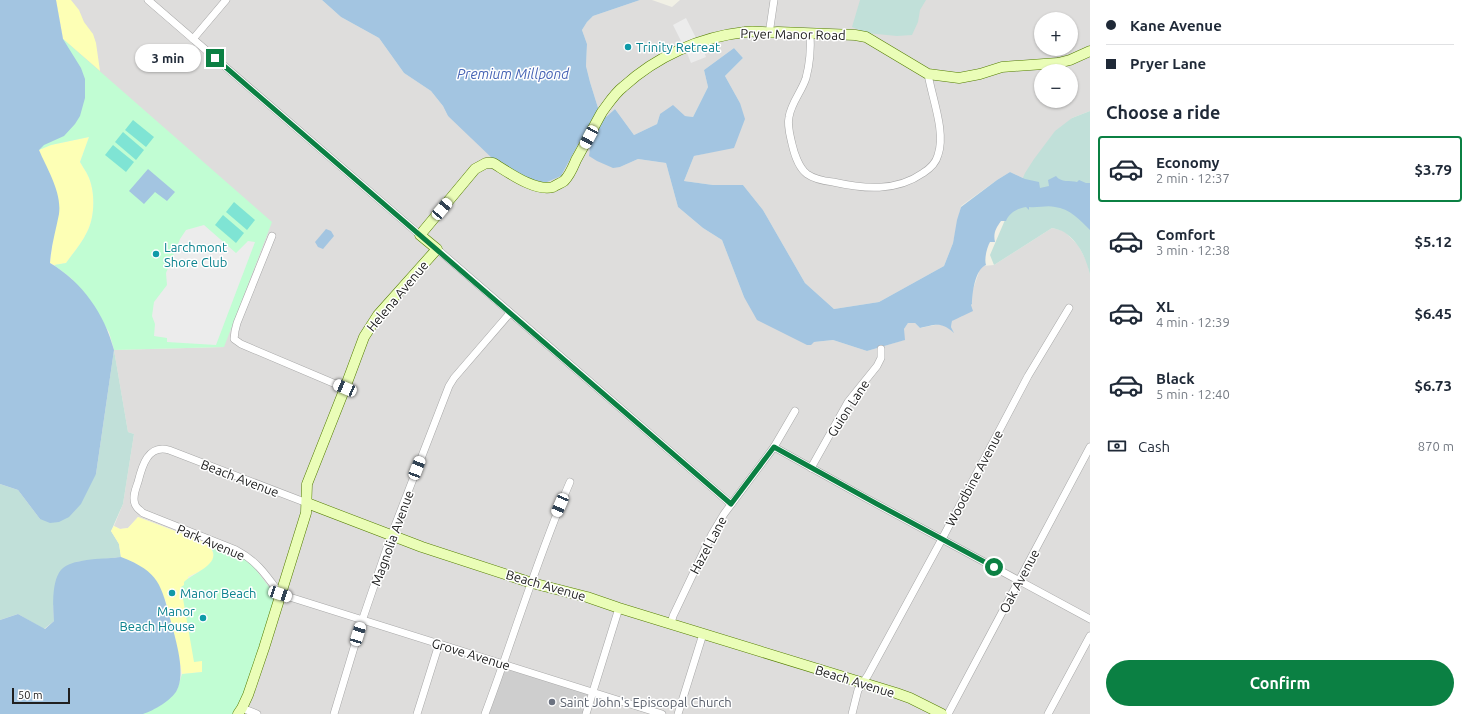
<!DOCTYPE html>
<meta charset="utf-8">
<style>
body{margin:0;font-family:Ubuntu,sans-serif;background:#f2f2f3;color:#1f2937;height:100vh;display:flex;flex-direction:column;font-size:15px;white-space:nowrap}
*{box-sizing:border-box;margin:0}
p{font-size:13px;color:#747a83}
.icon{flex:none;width:22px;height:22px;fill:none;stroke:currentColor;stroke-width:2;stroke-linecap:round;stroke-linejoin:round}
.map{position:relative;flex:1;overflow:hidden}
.details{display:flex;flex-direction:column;background:#fff;width:380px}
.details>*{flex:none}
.top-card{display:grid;align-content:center;height:88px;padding:0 16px;background:#fff}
.tools{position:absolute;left:1034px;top:12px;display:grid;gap:8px}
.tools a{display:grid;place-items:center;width:44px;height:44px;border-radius:50%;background:#fff;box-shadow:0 1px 3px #0004;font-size:20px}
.scale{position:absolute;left:12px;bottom:10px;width:58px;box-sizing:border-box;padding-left:4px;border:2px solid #202020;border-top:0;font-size:11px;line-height:14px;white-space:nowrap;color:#202020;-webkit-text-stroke:3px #fff;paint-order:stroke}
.end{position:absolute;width:18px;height:18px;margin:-9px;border:5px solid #0b8043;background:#fff;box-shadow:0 0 0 2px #fff}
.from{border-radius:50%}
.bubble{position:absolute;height:28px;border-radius:14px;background:#fff;box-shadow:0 1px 3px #0004;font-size:13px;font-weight:700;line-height:28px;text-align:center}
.car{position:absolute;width:12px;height:24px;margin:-12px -6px;border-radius:5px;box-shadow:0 0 3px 1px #0007;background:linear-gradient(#fff 24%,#345 0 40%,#fff 0 76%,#345 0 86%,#fff 0)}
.top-card b{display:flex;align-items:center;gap:14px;height:38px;font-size:15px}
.top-card b+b{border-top:1px solid #e0e1e3}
.top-card i{width:10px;height:10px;background:#1f2937}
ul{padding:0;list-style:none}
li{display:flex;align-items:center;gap:12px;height:66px;margin:0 8px 6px;padding:0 8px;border:2px solid transparent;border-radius:4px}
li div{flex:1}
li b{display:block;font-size:15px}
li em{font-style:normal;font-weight:700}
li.current{border-color:#0b8043}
li>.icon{width:36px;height:36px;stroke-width:1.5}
h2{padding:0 16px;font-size:18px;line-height:48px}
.pay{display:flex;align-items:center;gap:10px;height:44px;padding:0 16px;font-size:15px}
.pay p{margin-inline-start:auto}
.primary-button{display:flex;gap:8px;margin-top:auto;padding:8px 16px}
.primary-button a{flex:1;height:46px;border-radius:24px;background:#0b8043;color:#fff;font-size:16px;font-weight:700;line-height:46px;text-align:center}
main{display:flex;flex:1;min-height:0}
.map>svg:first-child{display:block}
.residential{fill:#dedddc;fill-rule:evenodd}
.religious{fill:#cecece}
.wetland{fill:#c1e0d9}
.sand{fill:#fdffb5}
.park{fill:#c1fdd3}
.pitch{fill:#7fe4d4}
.parking{fill:#ececec}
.water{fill:#a3c5e1}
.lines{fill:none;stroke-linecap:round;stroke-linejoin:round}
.street-casing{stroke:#a7a7a7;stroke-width:8}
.secondary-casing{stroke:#537d00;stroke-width:11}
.street{stroke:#fff;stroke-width:7}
.secondary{stroke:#eafdb7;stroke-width:10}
.route{stroke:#0b8043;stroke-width:5}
.culture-dot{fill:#0f9aa8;stroke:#fff;stroke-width:1.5}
.worship-dot{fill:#6b7280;stroke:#fff;stroke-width:1.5}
.labels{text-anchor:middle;stroke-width:3;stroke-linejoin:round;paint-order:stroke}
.street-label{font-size:13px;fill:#202020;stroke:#fff}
.culture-label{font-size:13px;fill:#0d838f;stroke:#fff;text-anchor:start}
.worship-label{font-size:13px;fill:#5b616d;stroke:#fff;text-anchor:start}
.water-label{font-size:14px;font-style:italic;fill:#4664b5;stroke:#fff}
</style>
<main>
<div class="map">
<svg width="1090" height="714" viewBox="0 0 1090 714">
<rect width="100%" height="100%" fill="#f1f0e5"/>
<g class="residential">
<path d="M56 0H322L341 17 379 38 404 73 431 91 443 106 448 116 561 176 580 141 620 167 638 159 666 163 678 207 703 228 722 240 744 297 814 342 833 340 867 351 904 340V329L908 323H915L920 328 940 324 946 326 953 332 951 327 952 321 955 318 961 317 972 304V292L980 269 983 266 994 265 1052 228 1064 231 1078 245 1087 262 1090 275V714H233L241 702 272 592 250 562 238 554 138 517 128 528 120 529 114 526 123 504 134 434 128 432 114 350 224 347 63 39Z"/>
<path d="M640 0H652L672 7 680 0H1090V111L1072 118 1023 178 1010 172 997 180 961 206 953 243 944 266 879 302 834 309 805 283 763 210 743 185H713L684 181 694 156 734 147 740 103 725 76 743 58 734 48 704 70 708 87 693 117 660 114 657 124 634 135 615 109 606 117 599 111 590 82 586 66 587 44 582 30 587 22 593 16ZM1041 19H1071V49H1041ZM1041 71H1071V101H1041Z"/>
</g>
<path class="religious" d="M505 668 590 694 584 714H488Z"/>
<g class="wetland">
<path d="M860 0H926L920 10 918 22 912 35 897 36 866 33 852 27Z"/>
<path d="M1090 111V275C1086 258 1079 242 1064 232 1061 230 1056 229 1052 228L994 265 990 255 1025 173 1034 159 1055 131 1072 118Z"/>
<path d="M114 350 128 432 134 434 123 504 111 531 119 544 121 557 76 562 53 606 54 621 44 629 18 614 0 620V484L18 490 40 519 96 474Z"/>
</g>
<g class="sand">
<path d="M56 0H71L79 10 84 22 93 34 96 43 100 71 63 39Z"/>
<path d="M89 137 80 162C84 169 89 175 91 184 95 198 94 219 87 232 82 243 73 253 66 263L54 265 50 263 54 233 59 213 39 150 51 145Z"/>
<path d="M138 517 209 544C210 547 212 550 213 553 216 566 197 572 188 577L194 661 203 660 202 672 182 674 175 637 165 599 135 563 121 557 119 544 111 531 114 526 120 529 128 528Z"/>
</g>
<g class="park">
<path d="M63 39 272 222 224 347 114 350 109 332 72 279 54 265 66 263C73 253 82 243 87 232 94 219 95 198 91 184 89 175 84 169 80 162L89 137 51 145 39 150Z"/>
<path d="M209 544 238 554 250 562 272 591 274 604 241 702 233 714H142L161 705 177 690 182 674 202 672V661L194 662 181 587 184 585V582C191 574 217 566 213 552 212 549 210 547 209 544Z"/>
</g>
<g class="pitch">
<path d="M133 120 154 137 146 147 125 130Z"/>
<path d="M123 132 144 150 136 160 115 142Z"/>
<path d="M113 145 134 162 126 172 105 155Z"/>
<path d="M234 202 255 220 247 230 226 212Z"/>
<path d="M223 215 244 233 236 243 215 225Z"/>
</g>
<g class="parking">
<path d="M686 18 696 38 683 45 673 25Z"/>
<path d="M702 47 706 57 691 63 687 53Z"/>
<path d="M204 225 236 253 248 241 255 242 216 345 167 342V338L154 336 155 324 152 316 154 302 167 285 166 273 180 239 186 230Z"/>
</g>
<g class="water">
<path d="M0 0H56L63 39 81 68 85 79V98L80 116 75 124 64 136 44 145 39 150C47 169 62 192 59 214 56 230 51 246 50 263 83 283 104 313 114 350L96 474 81 504 69 517 59 522 50 523 40 519 18 490 0 484Z"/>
<path d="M322 0H640L593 16 587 22 582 30 587 44 586 66 590 82 599 111 606 117 615 109 634 135 657 124 660 114 673 105 685 116 693 117 708 87 704 70 734 48 743 58 725 76 740 103 745 119 734 148 694 156 684 181 713 185H743L763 210 805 283 834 309 879 302 944 266 953 243 957 220 961 207 997 180 1010 172 1025 179 1039 182 1040 188 1049 186 1048 180 1056 176C1061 183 1070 180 1077 182L1079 180 1086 183H1090V230C1081 221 1069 208 1055 207 1047 205 1038 208 1029 207V210L1026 207C1018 208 1009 213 1006 221H1001C996 228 993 233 995 242H990C987 247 984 259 986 265 975 269 972 294 972 304L971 305 973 311 952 321 951 327 954 333C940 321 936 325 920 328L915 323H908L904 329 905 340 867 351 833 340 814 342 811 345H807L757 320 744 297 722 240 703 228 678 207 666 163 638 159 620 167 613 168 597 161 589 156 590 149 580 141 561 176 540 185 494 160 448 116 443 106 431 91 404 73 379 38 341 17Z"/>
<path d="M148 169 175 192 167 201 155 192 144 204 129 191Z"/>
<path d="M326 229 331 231 334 236 323 249 318 247 315 242Z"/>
<path d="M121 557C160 572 161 585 171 622 176 641 186 673 177 690 172 700 153 711 143 714 134 714 113 714 103 714 69 714 34 714 0 714V620L18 614 45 629 54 621C53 607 51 578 63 568 75 558 106 559 121 557Z"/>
</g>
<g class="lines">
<g class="street-casing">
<g id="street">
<path d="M148 0 420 235"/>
<path d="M810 33C811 48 810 63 806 78 802 91 791 103 789 117 787 126 790 135 792 144 794 153 799 168 807 174 814 179 824 181 833 182 864 189 896 192 923 173 931 168 936 163 938 155 946 132 932 98 928 74"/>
<path d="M769 34 774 0"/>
<path d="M193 39 226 0"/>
<path d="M272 236 237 323 235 331 234 339 241 344 345 388"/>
<path d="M437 249 731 504"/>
<path d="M774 447 864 497 1090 619"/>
<path d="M811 468 848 402 877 366 881 358V349"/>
<path d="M307 503 169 450C148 444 142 466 138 482 136 488 132 497 135 504 136 508 140 510 143 513L236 550C257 561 266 575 280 594L662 714"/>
<path d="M671 624 673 616 712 534 724 514 774 447 795 411"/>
<path d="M242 708 257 714"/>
<path d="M334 714 362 621 391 536 449 386 454 378 510 313"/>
<path d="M417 714 439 644"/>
<path d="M485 714C514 637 537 558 570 482"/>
<path d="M586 714 619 608"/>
<path d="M678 714 703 634"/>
<path d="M852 714 858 690 868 675 942 539 1028 376 1069 308"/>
<path d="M948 714 1090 447"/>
<path d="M1048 714 1090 636"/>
</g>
</g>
<g class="secondary-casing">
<g id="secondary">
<path d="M307 503 422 547 532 583 587 597 619 608 896 693 910 698 942 714"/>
<path d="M238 714 242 708 248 695 264 648 306 513 307 484 345 388 364 337 378 315 437 249 420 235 475 169 486 163H493C508 172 535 192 553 187 556 185 561 183 564 181 570 175 573 167 576 160 585 144 593 128 602 112 608 104 615 93 623 87 657 56 700 37 745 32 757 30 767 34 778 32L855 35 866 37 928 74 959 78 980 74 1002 67 1058 63 1070 60 1090 51"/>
</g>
</g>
<use href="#street" class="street"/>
<use href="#secondary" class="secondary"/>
</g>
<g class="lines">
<path class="route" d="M215 58 731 504 774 447 877 504 994 567"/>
</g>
<g class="culture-dot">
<circle cx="628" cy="47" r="4"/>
<circle cx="156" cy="254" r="4"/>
<circle cx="172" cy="593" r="4"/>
<circle cx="203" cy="618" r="4"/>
</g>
<circle class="worship-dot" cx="552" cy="702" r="4"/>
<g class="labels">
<g class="street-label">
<text transform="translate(793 34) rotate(1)" y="5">Pryer Manor Road</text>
<text transform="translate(397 296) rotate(-50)" y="5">Helena Avenue</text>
<text transform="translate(848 408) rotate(-57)" y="5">Guion Lane</text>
<text transform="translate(240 478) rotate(21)" y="5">Beach Avenue</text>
<text transform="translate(974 478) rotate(-62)" y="5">Woodbine Avenue</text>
<text transform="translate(392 538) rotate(-70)" y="5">Magnolia Avenue</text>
<text transform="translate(211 542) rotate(23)" y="5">Park Avenue</text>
<text transform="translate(708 545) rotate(-62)" y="5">Hazel Lane</text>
<text transform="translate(1019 581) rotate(-62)" y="5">Oak Avenue</text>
<text transform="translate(546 585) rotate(16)" y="5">Beach Avenue</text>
<text transform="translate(471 654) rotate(17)" y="5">Grove Avenue</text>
<text transform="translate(855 681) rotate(17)" y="5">Beach Avenue</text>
</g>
<g class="culture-label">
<text x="636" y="52">Trinity Retreat</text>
<text x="164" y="252">Larchmont<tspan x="164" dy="15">Shore Club</tspan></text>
<text x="180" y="598">Manor Beach</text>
<text x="195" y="616" text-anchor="end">Manor<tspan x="195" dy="15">Beach House</tspan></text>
</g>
<g class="worship-label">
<text x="560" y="707">Saint John's Episcopal Church</text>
</g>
<g class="water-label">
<text x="513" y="79">Premium Millpond</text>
</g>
</g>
</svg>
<div class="tools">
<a>+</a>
<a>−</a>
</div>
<div class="scale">50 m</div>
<i class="end from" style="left:994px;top:567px"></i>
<i class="end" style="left:215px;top:58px"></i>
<div class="bubble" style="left:135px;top:44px;width:66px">3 min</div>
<i class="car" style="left:589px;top:137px;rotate:208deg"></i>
<i class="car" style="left:442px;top:209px;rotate:40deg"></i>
<i class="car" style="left:345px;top:388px;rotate:293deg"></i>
<i class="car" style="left:417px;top:468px;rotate:21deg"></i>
<i class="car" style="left:560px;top:505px;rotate:203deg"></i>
<i class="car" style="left:280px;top:594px;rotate:108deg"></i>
<i class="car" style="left:358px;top:634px;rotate:17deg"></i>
</div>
<section class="details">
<div class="top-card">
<b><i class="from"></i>Kane Avenue</b>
<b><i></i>Pryer Lane</b>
</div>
<h2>Choose a ride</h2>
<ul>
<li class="current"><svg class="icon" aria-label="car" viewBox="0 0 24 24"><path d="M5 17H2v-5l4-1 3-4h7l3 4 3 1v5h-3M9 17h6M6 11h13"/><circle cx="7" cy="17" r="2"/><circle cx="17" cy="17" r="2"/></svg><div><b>Economy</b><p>2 min · 12:37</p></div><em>$3.79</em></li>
<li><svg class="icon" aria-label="car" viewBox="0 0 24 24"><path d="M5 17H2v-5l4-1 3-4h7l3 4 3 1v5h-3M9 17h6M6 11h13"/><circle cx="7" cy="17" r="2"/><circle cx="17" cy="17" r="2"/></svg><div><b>Comfort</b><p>3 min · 12:38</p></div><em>$5.12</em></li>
<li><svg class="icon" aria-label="car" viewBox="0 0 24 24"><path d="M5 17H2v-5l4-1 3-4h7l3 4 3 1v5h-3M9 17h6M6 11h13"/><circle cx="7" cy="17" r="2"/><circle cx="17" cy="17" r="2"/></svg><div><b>XL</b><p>4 min · 12:39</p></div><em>$6.45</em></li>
<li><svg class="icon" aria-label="car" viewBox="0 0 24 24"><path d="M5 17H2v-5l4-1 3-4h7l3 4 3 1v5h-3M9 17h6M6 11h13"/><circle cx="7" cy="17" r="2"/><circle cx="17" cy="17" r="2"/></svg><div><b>Black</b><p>5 min · 12:40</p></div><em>$6.73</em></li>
</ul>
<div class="pay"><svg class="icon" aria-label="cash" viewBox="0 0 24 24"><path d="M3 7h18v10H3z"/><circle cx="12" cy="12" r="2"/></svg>Cash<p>870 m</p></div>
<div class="primary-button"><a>Confirm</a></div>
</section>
</main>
